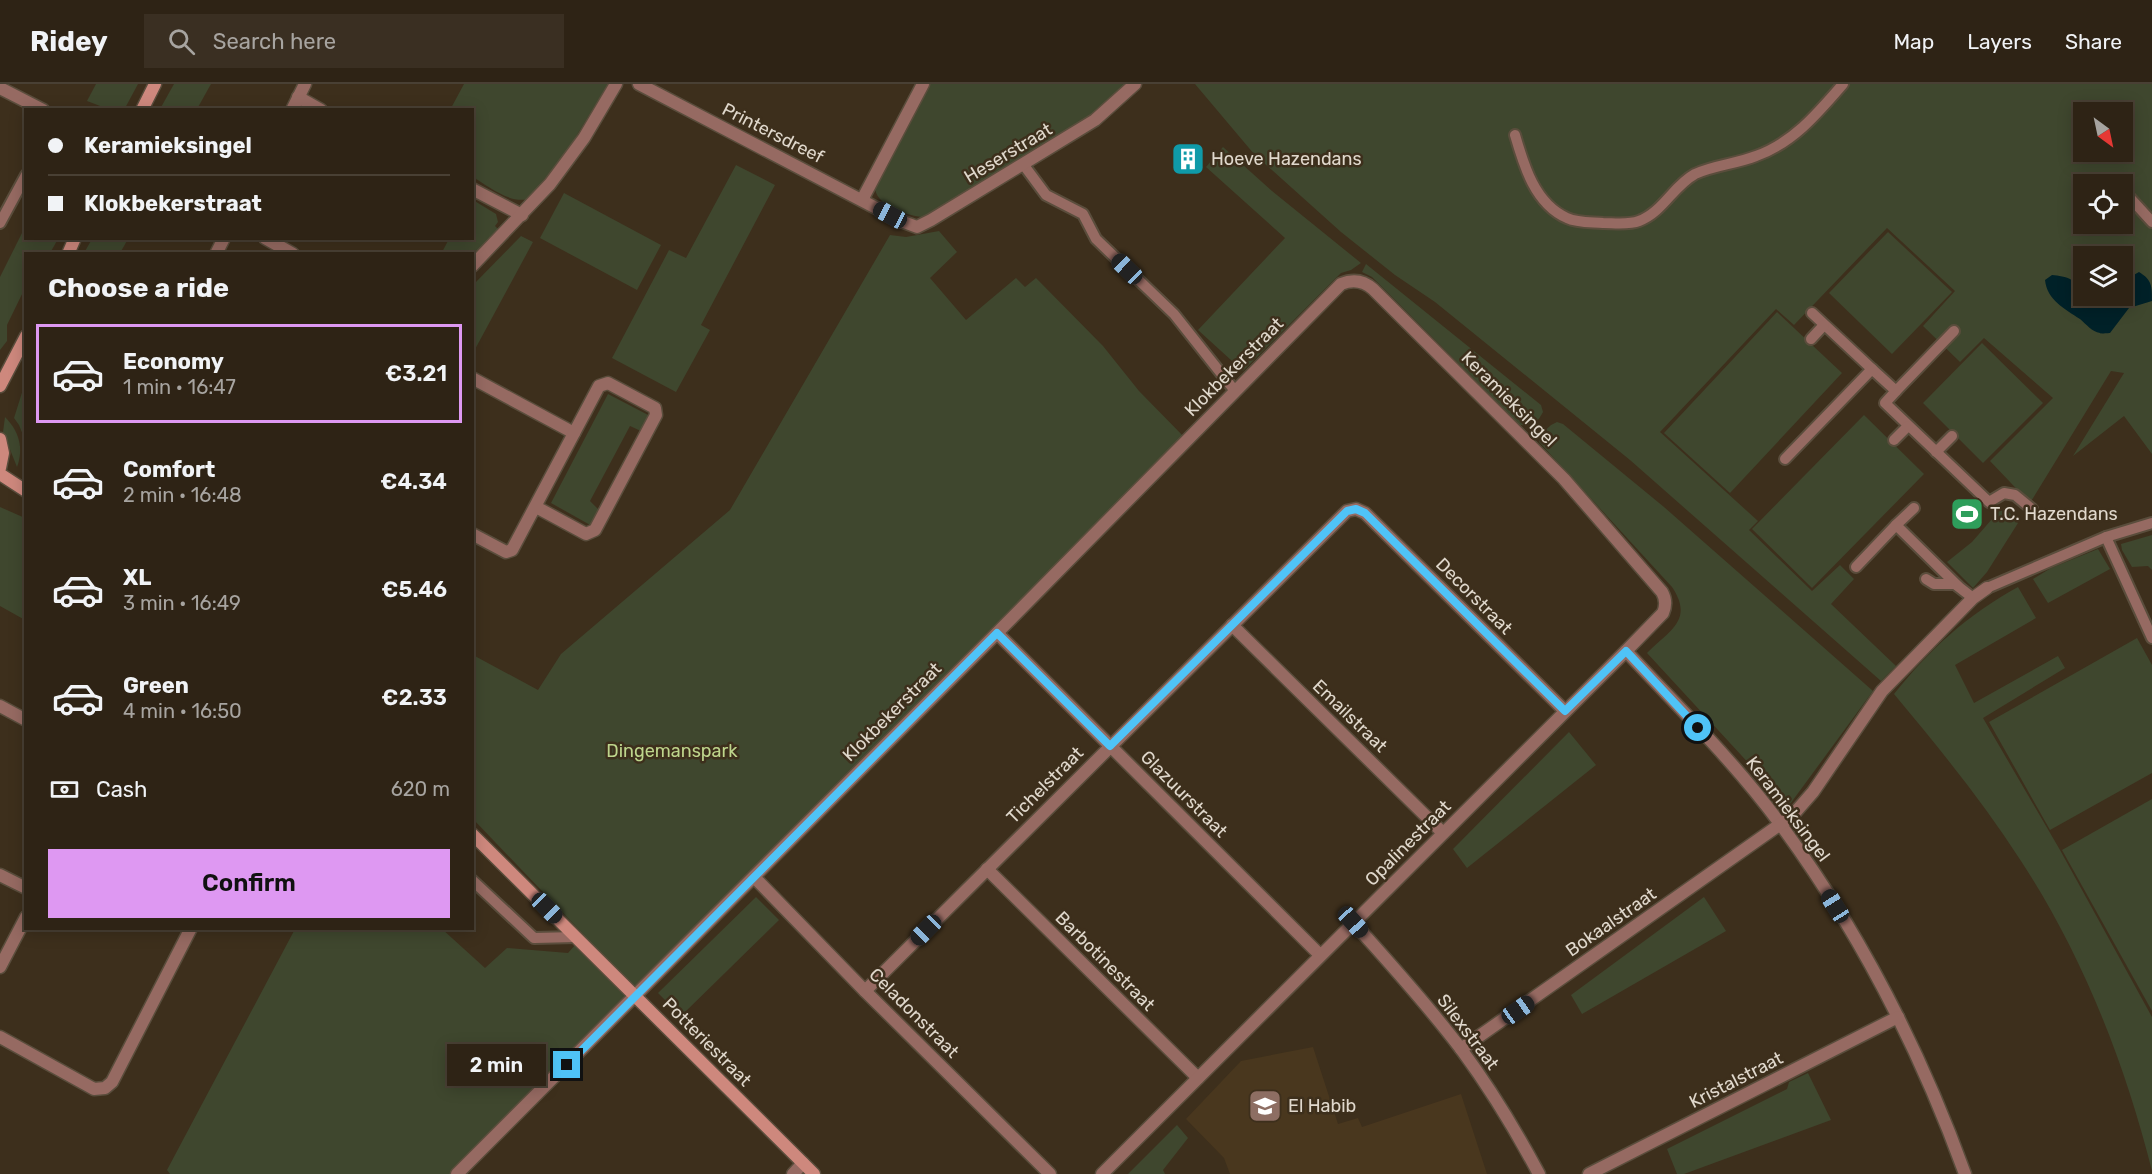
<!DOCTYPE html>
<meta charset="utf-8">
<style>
body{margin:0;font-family:Rubik,sans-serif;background:#3a2f22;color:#f1f3f6;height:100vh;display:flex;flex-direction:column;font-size:22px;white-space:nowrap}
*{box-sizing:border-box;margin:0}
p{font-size:20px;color:#a7a4a0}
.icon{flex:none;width:33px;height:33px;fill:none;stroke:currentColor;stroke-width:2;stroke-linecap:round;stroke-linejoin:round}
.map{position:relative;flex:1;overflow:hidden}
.side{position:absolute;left:24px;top:168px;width:450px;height:678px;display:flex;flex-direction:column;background:#2e2315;border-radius:0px;box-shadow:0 3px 15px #0003,0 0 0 2px #494034}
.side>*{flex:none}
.guide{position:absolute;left:24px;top:24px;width:450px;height:132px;border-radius:0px;box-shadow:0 3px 15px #0003,0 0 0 2px #494034;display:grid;align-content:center;height:132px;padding:0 24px;background:#2e2315}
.needle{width:39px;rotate:147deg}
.controls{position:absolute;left:2073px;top:18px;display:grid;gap:12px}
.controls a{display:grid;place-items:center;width:60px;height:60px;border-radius:0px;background:#2e2315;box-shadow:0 3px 15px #0003,0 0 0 2px #494034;font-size:30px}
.end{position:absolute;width:27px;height:27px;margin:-14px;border:8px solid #4fc3f7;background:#111;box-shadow:0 0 0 3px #111}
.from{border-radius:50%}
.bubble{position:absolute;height:42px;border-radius:0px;background:#2e2315;box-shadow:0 3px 15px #0003,0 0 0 2px #494034;font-size:20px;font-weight:600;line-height:42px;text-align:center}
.car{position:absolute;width:18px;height:36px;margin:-18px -9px;border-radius:8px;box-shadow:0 0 4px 2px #0007;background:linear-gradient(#222 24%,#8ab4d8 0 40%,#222 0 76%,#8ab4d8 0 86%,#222 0)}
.guide b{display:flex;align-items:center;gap:21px;height:57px;font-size:22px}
.guide b+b{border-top:2px solid #494034}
.guide i{width:15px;height:15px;background:#f1f3f6}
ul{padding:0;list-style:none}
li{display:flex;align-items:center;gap:18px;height:99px;margin:0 12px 9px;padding:0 12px;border:3px solid transparent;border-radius:0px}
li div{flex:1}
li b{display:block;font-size:22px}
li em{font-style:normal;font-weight:600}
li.on{border-color:#de98f2}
li>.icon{width:54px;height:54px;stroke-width:1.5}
h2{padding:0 24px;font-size:27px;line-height:72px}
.pay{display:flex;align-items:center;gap:15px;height:66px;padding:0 24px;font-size:22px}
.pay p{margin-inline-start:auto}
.button{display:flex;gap:12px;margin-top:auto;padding:12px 24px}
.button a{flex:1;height:69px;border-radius:0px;background:#de98f2;color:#111;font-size:24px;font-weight:600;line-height:69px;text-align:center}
header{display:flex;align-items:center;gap:36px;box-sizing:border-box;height:84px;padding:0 30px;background:#2e2315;border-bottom:2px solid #494034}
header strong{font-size:28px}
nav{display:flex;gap:33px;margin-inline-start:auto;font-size:21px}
.search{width:420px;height:54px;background:#3a2f22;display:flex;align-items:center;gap:15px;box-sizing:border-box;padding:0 21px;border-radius:0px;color:#a7a4a0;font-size:22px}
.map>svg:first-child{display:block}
.built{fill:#49371e}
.green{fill:#3f472e;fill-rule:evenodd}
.water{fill:#002128}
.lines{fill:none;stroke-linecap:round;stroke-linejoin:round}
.lane-casing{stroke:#5a4d3c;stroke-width:14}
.street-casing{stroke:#5a4d3c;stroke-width:15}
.secondary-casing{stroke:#5a4d3c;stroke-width:15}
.lane{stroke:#966a62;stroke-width:10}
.street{stroke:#966a62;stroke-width:12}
.secondary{stroke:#ce887d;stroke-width:12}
.route{stroke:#4fc3f7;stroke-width:8}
.labels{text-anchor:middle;stroke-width:5;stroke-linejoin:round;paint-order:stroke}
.street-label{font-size:18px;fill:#e0d8cc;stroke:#3d2f1c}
.poi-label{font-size:18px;fill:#e0d8cc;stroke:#3d2f1c;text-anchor:start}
.park-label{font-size:18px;fill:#bed58c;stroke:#3d2f1c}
</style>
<header>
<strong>Ridey</strong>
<div class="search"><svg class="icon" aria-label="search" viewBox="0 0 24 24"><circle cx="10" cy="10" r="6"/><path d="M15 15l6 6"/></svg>Search here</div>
<nav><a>Map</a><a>Layers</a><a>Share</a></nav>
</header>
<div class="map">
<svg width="2152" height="1090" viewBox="0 0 2152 1090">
<rect width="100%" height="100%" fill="#3d2f1c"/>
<path class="built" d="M1313 963 1338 1040 1358 1034 1362 1043 1461 1010 1487 1090H1230L1224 1074 1186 1035 1241 977Z"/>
<g class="green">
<path d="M96 0H138L124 26 108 25 87 17Z"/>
<path d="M174 0H211L197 25H160Z"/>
<path d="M464 0H608L566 69 528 115C510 120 488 102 473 93L472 26H450Z"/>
<path d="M930 0H1126L1092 30 929 134C913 133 878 124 875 105Z"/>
<path d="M1195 0H2152V370L2124 332 2073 372 2124 289 2111 287 2030 419 1990 377 2053 314 1984 254 1960 278 1923 242 1955 207 1887 144 1794 241 1776 225 1660 348 1758 437 1749 446 1812 507 1840 481 1854 495 1831 520 1896 582 1881 597 1630 376 1435 218 1395 191 1341 148 1254 70ZM2084 28H2122V68H2084ZM2084 100H2122V140H2084ZM2084 172H2122V212H2084Z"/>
<path d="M1223 63 1272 107 1361 179 1351 186 1341 189 1243 287 1198 246 1285 154 1206 83Z"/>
<path d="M736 81 775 101 701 241 710 246 676 308 612 274 669 166 686 174Z"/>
<path d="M564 109 661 161 637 206 540 154Z"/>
<path d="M473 116 496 130 498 138 495 142 499 146 473 173 472 170H441L449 155 472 154Z"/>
<path d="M25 143 26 154 58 155 50 169 26 170 25 204 7 241V257L0 266V193Z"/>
<path d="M939 147 957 168 930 194 966 236 1016 194 1025 203 1036 194 1103 262 1139 307 1187 356 456 1090H170L167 1086 295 845H442L485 884 507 864 568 869 584 851 473 735V571L538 606 561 570 730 426 890 151 906 153Z"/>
<path d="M1888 148 1952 208 1892 270 1829 209Z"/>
<path d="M521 152 533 158 473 269V201Z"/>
<path d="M92 155V154L128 155 120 169H84Z"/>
<path d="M1366 180 1541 321 1543 328C1537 339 1533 343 1520 341L1372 193 1362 188Z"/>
<path d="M1777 228 1842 289 1730 409 1664 349Z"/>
<path d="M1982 259 2043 319 1983 379 1923 319Z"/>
<path d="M25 299V356L19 341 14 334Z"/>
<path d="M608 310 650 332 643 348 630 342 590 417 600 427 592 442 551 419Z"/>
<path d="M1864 331 1924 390 1812 504 1752 445Z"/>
<path d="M5 333C19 347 24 364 17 383L3 348Z"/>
<path d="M1557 338 1563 340 1664 423 1873 607 1785 727 1753 684 1647 569C1670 546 1694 536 1672 503L1539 358V352L1551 341Z"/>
<path d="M0 423 25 434V536L0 522Z"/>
<path d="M2007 426 2018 439 1987 488 1973 504 1947 478 1972 458 1999 427Z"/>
<path d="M2152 451V486L2148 482 2132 483 2122 466 2121 460Z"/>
<path d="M2098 465 2110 485 2048 519 2033 495 2051 484Z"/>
<path d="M2018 503 2036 534 1955 581 1974 619 2058 572 2065 584 1983 634 2060 766 2152 933V1087C2125 979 2082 870 2021 777 1983 718 1939 664 1894 610 1930 565 1967 531 2018 503Z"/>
<path d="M2137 554 2152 581V689L2050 746 1989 638Z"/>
<path d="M1569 648 1596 681 1467 784 1453 765Z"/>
<path d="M2152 715V927L2062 766Z"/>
<path d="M756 813 779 836 681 932 658 909Z"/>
<path d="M1704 813 1726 847 1582 930 1571 911Z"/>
<path d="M1808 989 1831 1036 1684 1090H1677L1667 1065 1787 1005 1789 998Z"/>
<path d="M1177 1041 1188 1054 1163 1086 1165 1090H1128Z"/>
</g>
<path class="water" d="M2139 188C2152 196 2152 202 2152 217L2129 224 2110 249C2109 249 2101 250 2100 249 2092 248 2086 240 2080 235 2065 225 2047 216 2045 196L2052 191C2065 192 2081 196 2084 212H2122L2123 197Z"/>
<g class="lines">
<g class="lane-casing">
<g id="lane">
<path d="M1515 51C1524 82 1535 120 1567 134 1577 139 1592 138 1603 139 1614 139 1629 141 1639 137 1663 128 1673 102 1695 90 1714 81 1736 80 1756 72 1793 59 1818 29 1843 0"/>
<path d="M1023 80 1046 111 1083 130 1096 155 1174 230 1235 307"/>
<path d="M2122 105 2152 138"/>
<path d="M0 139 26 91"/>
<path d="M1812 229 1872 285"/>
<path d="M1811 255 1824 241"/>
<path d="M1896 307 1885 319 1989 418 2004 409 2015 411 2032 425"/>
<path d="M1894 356 1908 342"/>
<path d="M1936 368 1952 352"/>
<path d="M1785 375 1872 285 1896 307 1954 247"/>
<path d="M1896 441 1914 424"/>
<path d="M2106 453 2152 554"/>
<path d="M1856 483 1896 441 1958 502"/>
<path d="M1926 495 1934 500H1955L1973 514"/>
<path d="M1987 504 2106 453 2152 439"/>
<path d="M472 796 534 854 576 853"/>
</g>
</g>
<g class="street-casing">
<g id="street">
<path d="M639 0 901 137 917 143 931 136 1095 36 1135 0"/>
<path d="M0 4 43 26"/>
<path d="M298 13 321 26"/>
<path d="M292 26 305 0"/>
<path d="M472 105 522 131"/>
<path d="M862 116 923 0"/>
<path d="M265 154 293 170"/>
<path d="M216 170 224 154"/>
<path d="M472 182 550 100 584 54 616 0"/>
<path d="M472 294 574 349"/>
<path d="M472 450 506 468 512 466 599 302 608 299 655 324 656 331 595 446 586 450 536 423"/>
<path d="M1232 541 1443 749"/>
<path d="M997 549 1320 871"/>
<path d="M1626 567C1679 624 1735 678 1781 741 1859 847 1920 966 1965 1090"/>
<path d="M0 622 26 636"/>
<path d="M987 785 1198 994"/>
<path d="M0 791 26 804"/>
<path d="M754 793 865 907 1050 1090"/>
<path d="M1353 838C1390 880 1428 921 1461 965 1490 1004 1516 1047 1539 1090"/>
<path d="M0 883 26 833"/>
<path d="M865 907 1347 427 1356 425 1365 429 1565 627"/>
<path d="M0 953 94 1005 105 1004 112 998 191 844"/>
<path d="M1461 965 1792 732 1813 708 1882 607 1973 514 1987 504"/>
<path d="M457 1090 997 549 1341 200C1353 195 1364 197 1373 205L1564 395 1662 508C1666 515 1666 522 1663 529L1626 567 1102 1090"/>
<path d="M793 1090 803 1079"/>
<path d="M1589 1090 1898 933"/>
</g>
</g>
<g class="secondary-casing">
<g id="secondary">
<path d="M142 26 155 0"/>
<path d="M68 170 75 154"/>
<path d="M0 302 26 252"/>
<path d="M0 355 3 369 0 384"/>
<path d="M0 390 26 407"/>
<path d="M472 750 814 1090"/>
</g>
</g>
<use href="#lane" class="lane"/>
<use href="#street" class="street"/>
<use href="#secondary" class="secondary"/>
</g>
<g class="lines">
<path class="route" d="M567 981 997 549 1110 662 1347 427 1356 425 1365 429 1565 627 1626 567 1698 644"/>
</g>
<defs>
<g id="building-square" transform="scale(1.725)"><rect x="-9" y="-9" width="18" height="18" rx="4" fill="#0f9aa8" stroke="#3d2f1c"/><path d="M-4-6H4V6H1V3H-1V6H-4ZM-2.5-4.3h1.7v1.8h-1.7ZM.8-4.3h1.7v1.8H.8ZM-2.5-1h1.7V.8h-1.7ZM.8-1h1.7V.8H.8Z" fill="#fff"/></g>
<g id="stadium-square" transform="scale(1.725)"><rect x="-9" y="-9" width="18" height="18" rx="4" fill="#2e9e5b" stroke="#3d2f1c"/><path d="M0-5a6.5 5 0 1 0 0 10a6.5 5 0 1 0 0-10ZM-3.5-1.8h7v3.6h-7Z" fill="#fff"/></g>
<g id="school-square" transform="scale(1.725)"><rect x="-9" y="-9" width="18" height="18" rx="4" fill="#8d6e63" stroke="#3d2f1c"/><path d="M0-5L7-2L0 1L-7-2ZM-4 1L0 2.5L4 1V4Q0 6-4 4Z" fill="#fff"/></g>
</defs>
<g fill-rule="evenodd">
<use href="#building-square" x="1188" y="75"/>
<use href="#stadium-square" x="1967" y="430"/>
<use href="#school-square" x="1265" y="1022"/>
</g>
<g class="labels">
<g class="street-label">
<text transform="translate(773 49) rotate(27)" y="6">Printersdreef</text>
<text transform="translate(1008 69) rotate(-31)" y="6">Heserstraat</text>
<text transform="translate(1234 283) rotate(-45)" y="6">Klokbekerstraat</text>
<text transform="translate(1509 315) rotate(45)" y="6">Keramieksingel</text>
<text transform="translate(1474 512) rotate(45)" y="6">Decorstraat</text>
<text transform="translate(892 628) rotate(-45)" y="6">Klokbekerstraat</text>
<text transform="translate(1350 632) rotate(44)" y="6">Emailstraat</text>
<text transform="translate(1045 701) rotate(-45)" y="6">Tichelstraat</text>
<text transform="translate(1184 710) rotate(45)" y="6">Glazuurstraat</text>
<text transform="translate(1788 725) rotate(53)" y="6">Keramieksingel</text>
<text transform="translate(1408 759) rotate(-45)" y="6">Opalinestraat</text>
<text transform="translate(1611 838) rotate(-35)" y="6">Bokaalstraat</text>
<text transform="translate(1105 877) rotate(45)" y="6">Barbotinestraat</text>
<text transform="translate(914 929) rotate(45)" y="6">Celadonstraat</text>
<text transform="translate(1468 948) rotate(53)" y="6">Silexstraat</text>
<text transform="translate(707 958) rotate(45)" y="6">Potteriestraat</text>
<text transform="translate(1736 996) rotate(-27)" y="6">Kristalstraat</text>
</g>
<g class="poi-label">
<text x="1211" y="81">Hoeve Hazendans</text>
<text x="1990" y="436">T.C. Hazendans</text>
<text x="1288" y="1028">El Habib</text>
</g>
<g class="park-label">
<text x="672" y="673">Dingemanspark</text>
</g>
</g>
</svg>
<div class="controls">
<a><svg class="needle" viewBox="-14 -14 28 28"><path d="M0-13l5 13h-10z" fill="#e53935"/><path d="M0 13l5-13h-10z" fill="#a7a4a0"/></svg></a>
<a><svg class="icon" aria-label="locate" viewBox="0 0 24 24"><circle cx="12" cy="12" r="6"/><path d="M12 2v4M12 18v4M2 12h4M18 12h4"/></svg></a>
<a><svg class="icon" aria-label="layers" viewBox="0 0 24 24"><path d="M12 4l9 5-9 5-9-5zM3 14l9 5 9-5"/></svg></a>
</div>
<i class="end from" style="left:1698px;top:644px"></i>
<i class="end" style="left:567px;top:981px"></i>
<div class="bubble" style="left:447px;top:960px;width:99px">2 min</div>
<i class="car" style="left:890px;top:131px;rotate:298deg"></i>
<i class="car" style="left:1127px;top:185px;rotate:314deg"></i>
<i class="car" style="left:1835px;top:822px;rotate:328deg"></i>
<i class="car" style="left:547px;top:824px;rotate:135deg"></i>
<i class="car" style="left:1353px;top:838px;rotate:138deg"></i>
<i class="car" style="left:926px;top:846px;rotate:225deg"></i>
<i class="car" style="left:1518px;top:926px;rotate:55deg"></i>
<div class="guide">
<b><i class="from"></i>Keramieksingel</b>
<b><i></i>Klokbekerstraat</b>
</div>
<section class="side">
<h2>Choose a ride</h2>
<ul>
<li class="on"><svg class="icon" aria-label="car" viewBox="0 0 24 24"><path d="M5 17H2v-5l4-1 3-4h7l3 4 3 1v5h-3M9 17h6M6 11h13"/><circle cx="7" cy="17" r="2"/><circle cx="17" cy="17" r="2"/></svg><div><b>Economy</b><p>1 min · 16:47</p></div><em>€3.21</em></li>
<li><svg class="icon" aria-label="car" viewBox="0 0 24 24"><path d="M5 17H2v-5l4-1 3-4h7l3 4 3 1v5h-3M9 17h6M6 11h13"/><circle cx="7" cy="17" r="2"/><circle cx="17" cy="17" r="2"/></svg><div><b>Comfort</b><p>2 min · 16:48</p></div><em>€4.34</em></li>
<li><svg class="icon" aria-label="car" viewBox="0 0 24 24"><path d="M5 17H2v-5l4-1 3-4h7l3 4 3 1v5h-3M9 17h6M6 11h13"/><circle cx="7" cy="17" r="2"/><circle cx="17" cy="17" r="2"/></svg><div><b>XL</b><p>3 min · 16:49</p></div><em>€5.46</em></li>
<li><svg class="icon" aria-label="car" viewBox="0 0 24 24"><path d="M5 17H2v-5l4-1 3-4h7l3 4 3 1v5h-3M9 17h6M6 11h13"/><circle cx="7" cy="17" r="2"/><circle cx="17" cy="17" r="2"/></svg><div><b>Green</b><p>4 min · 16:50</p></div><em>€2.33</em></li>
</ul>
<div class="pay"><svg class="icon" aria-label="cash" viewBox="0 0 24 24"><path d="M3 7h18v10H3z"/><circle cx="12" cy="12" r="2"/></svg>Cash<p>620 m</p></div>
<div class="button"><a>Confirm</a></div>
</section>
</div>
